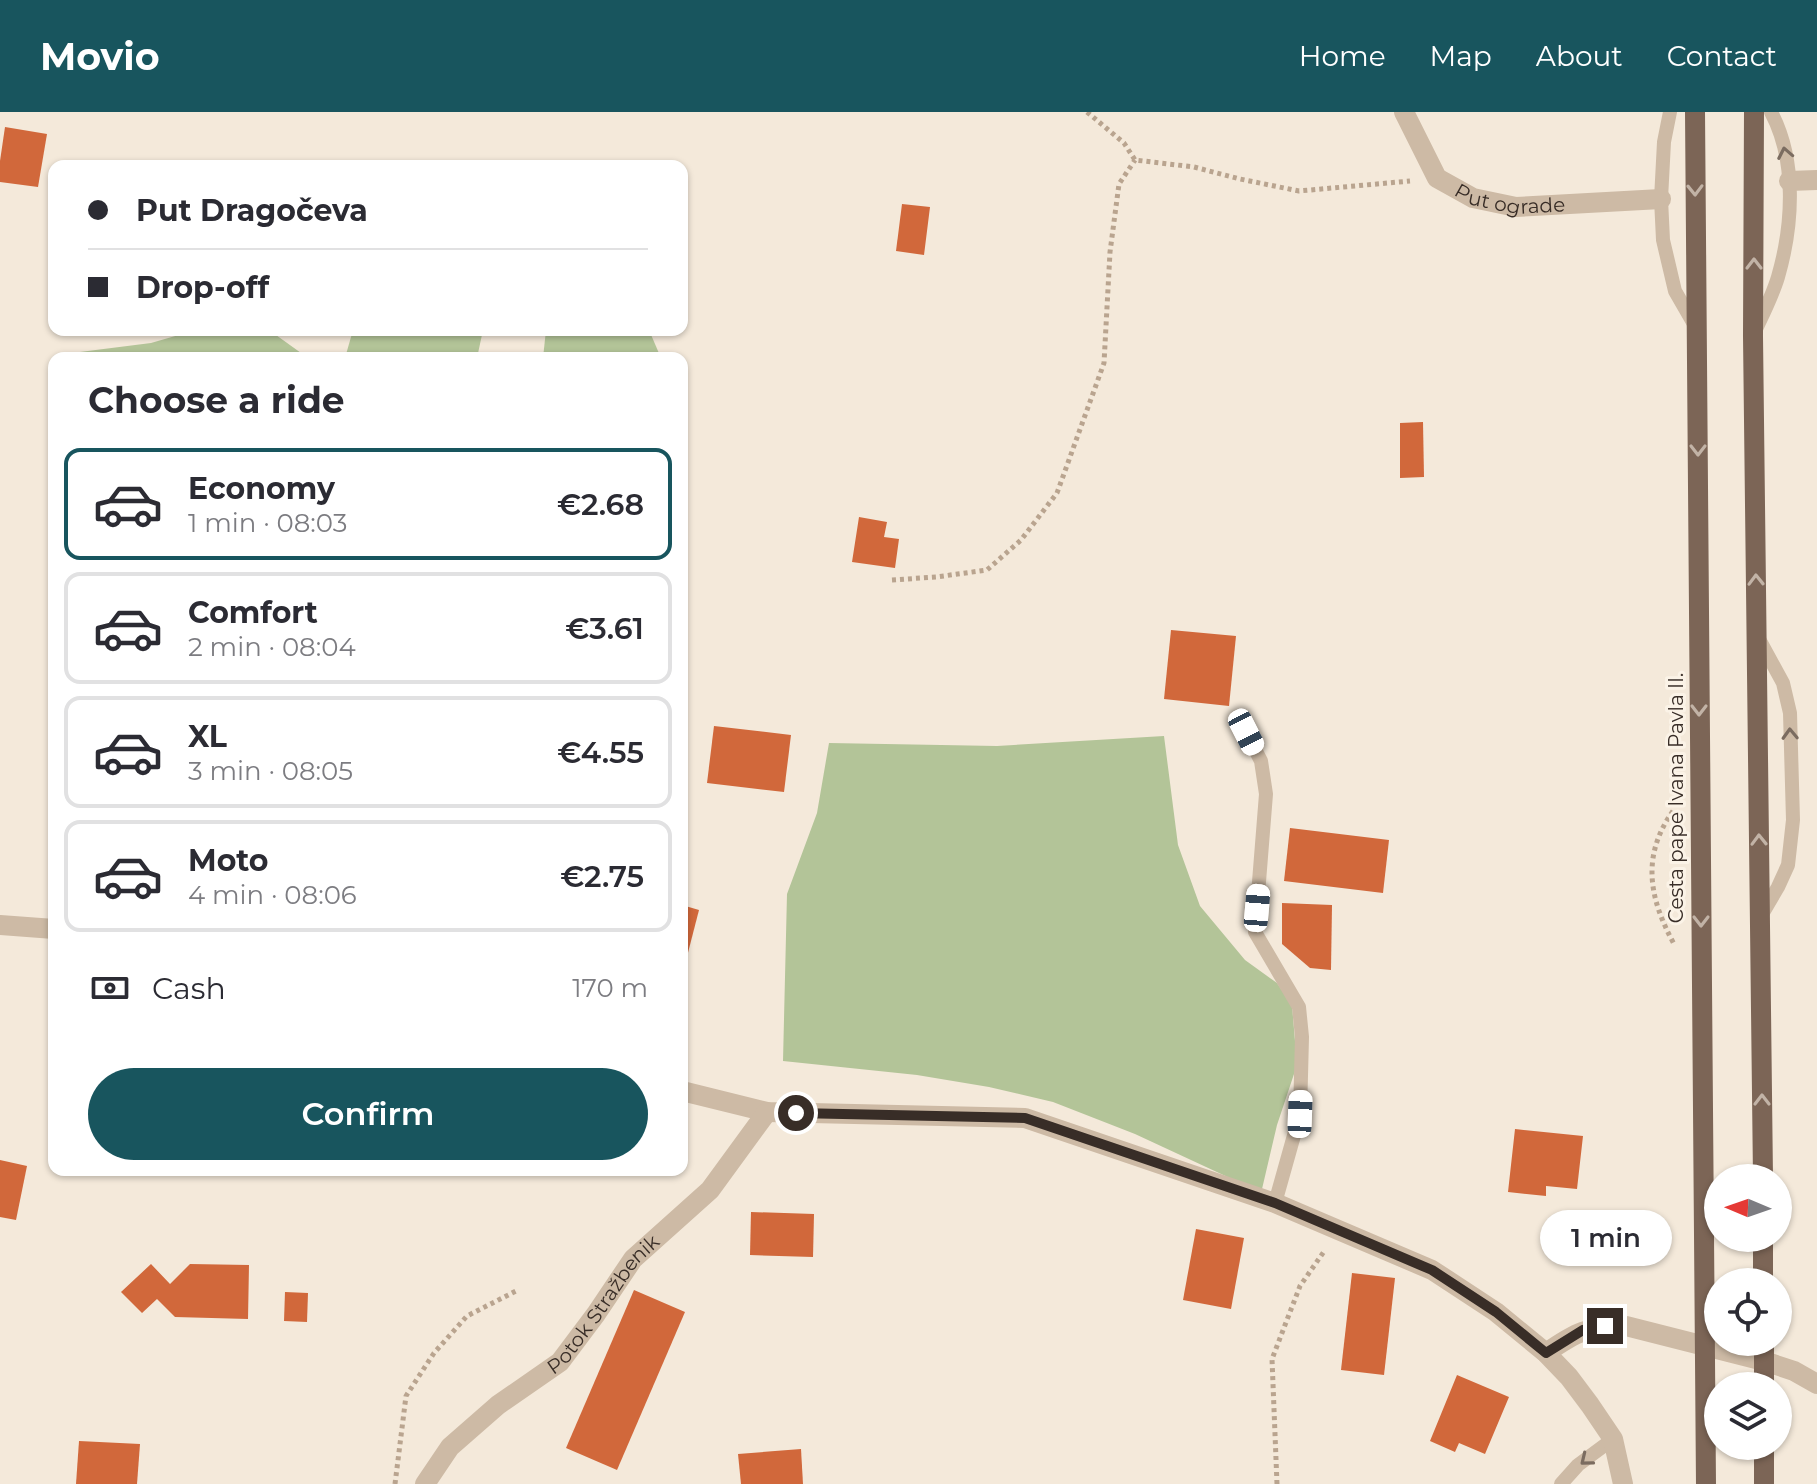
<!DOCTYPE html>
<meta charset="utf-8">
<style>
body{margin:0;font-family:Montserrat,sans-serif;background:#f2f2f3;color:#2b2b33;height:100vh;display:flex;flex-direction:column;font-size:30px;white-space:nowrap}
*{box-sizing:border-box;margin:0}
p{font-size:26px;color:#7c7c81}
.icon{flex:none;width:44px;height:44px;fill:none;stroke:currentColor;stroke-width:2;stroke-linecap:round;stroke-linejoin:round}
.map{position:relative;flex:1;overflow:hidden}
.sheet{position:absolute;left:48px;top:240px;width:640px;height:824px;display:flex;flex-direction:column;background:#fff;border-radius:16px;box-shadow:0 2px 6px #0004}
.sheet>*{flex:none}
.top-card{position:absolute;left:48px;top:48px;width:640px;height:176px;border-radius:16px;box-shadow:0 2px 6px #0004;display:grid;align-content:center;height:176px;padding:0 40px;background:#fff}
.needle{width:52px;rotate:272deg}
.fabs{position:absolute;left:1704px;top:1052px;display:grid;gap:16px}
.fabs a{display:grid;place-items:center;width:88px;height:88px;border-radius:50%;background:#fff;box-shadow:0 2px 6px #0004;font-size:40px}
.end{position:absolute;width:36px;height:36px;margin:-18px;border:10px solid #382d27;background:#fff;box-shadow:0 0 0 4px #fff}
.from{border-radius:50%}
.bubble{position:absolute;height:56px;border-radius:28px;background:#fff;box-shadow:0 2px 6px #0004;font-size:26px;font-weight:600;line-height:56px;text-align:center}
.car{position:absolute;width:24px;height:48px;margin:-24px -12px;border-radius:10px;box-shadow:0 0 6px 2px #0007;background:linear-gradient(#fff 24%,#345 0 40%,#fff 0 76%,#345 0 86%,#fff 0)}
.top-card b{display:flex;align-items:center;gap:28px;height:76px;font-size:30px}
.top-card b+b{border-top:2px solid #e1e1e2}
.top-card i{width:20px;height:20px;background:#2b2b33}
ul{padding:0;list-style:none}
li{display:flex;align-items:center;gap:24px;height:112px;margin:0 16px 12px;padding:0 24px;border:4px solid #e1e1e2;border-radius:16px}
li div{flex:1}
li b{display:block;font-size:30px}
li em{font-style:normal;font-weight:600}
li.active{border-color:#18555e}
li>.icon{width:72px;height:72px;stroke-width:1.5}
h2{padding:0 40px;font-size:36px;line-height:96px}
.pay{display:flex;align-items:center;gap:20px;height:88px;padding:0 40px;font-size:30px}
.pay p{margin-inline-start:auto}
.cta{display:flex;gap:16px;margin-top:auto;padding:16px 40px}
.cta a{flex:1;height:92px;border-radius:48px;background:#18555e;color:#fff;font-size:32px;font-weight:600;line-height:92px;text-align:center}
header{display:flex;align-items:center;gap:48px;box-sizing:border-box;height:112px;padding:0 40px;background:#18555e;color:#fff}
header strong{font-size:38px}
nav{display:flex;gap:44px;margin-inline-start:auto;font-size:28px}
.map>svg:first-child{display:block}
.green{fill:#b3c498}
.building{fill:#d1683b}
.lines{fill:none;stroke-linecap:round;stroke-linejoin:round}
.path{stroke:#b9a48f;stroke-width:5;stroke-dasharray:4 4;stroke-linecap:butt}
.service{stroke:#cdbaa5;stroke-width:14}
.minor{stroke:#cdbaa5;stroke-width:20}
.primary{stroke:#7c6556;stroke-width:20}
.oneway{stroke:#7b6c60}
.oneway2{stroke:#c2b3a6}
.route{stroke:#382d27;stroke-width:10}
.labels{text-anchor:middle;stroke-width:6;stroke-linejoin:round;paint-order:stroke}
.street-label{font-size:20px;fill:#382d27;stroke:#fbf3e7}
</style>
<header>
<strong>Movio</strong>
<nav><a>Home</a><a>Map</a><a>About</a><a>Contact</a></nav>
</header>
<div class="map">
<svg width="1817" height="1372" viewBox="0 0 1817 1372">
<rect width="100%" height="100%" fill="#f4e9da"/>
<g class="green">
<path d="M196 218H269L308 246H73L72 241 151 231Z"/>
<path d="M353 218H483L477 246H345Z"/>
<path d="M546 218H649L661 246H543Z"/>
<path d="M1164 624 1178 733 1200 794 1245 848 1277 871 1292 893 1297 953 1277 1013 1262 1077 1247 1074 1135 1022 1053 990 989 975 917 963 783 949 787 782 817 701 829 631 997 634Z"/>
</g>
<g class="building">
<path d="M5 15 47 22 38 75 0 70V49Z"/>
<path d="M902 92 930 95 924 143 896 139Z"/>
<path d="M1423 310 1424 365 1400 366V311Z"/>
<path d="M859 405 887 410 884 425 899 427 895 456 852 450Z"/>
<path d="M1171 518 1236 524 1229 594 1164 587Z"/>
<path d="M714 614 791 623 784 680 707 671Z"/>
<path d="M1290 716 1389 728 1383 781 1284 769Z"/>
<path d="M1282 791 1332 793 1331 858 1310 856 1282 832Z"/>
<path d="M682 793 699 798 683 860H682Z"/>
<path d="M1515 1017 1583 1024 1577 1077 1546 1074V1084L1508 1080Z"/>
<path d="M0 1048 27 1054 16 1108 0 1105Z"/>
<path d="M751 1100 814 1102 813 1145 750 1143Z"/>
<path d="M1196 1117 1244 1126 1231 1197 1183 1188Z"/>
<path d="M151 1152 170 1172 190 1152 249 1153 248 1207 175 1205 157 1187 142 1201 121 1180Z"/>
<path d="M1352 1161 1395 1166 1384 1263 1341 1258Z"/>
<path d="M634 1178 685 1200 617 1358 566 1336Z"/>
<path d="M285 1180 308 1181 307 1210 284 1209Z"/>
<path d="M1457 1263 1509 1285 1485 1342 1459 1331 1455 1340 1430 1329Z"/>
<path d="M79 1329 140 1332 137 1372H76Z"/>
<path d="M801 1337 803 1372H741L738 1342Z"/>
</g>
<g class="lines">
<g class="path">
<path d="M1087 0 1124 31 1135 48 1194 55 1240 67 1299 79 1410 69"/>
<path d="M892 468 936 465 987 458 1021 428 1057 381 1104 251 1110 140 1119 72 1135 48"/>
<path d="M1673 699C1641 744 1649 786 1674 832"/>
<path d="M395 1372 406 1284 434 1241 467 1204 518 1178"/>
<path d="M1277 1372 1272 1247 1300 1174 1325 1138"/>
</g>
<g class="service">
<path d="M1670 0 1664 30 1661 87 1663 128 1675 179 1694 212"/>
<path d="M1756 217C1764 200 1773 182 1778 165 1793 113 1797 49 1771 0"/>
<path d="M1759 527 1783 571 1790 601 1793 708 1788 753 1778 775 1761 804"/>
<path d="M1246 620 1261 649 1266 682 1255 820 1299 895 1302 925 1300 1002 1275 1091"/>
<path d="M1561 1372 1578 1353 1613 1327"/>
</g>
<g class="minor">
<path id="s1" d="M1404 0 1437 66 1473 86 1516 95 1661 87"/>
<path d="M1789 69 1817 68"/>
<path d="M0 813 54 817"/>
<path d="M682 979 767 1000 1025 1006 1275 1091 1432 1158 1496 1200 1546 1241 1569 1265 1590 1293 1613 1327 1623 1372"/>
<path d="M1546 1241C1576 1220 1588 1214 1626 1214L1764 1249 1794 1259 1817 1272"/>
<path id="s2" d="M425 1372 450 1335 498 1293 560 1250 596 1202 633 1147 710 1078 767 1000"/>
</g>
<g class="primary">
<path d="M1695 0 1706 1372"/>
<path d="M1754 0 1753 224 1763 1066"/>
<path d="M1763 1126V1170"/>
<path d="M1764 1230V1274"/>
<path d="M1764 1334V1372"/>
</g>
</g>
<defs><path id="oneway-chevron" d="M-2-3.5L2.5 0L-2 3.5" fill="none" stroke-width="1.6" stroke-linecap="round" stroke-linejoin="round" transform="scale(2)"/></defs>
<g class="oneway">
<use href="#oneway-chevron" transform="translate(1785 41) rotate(-101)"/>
<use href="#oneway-chevron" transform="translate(1790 622) rotate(-92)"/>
<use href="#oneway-chevron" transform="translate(1586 1348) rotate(141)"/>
</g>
<g class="oneway2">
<use href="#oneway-chevron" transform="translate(1695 78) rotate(89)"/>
<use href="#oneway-chevron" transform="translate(1754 152) rotate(-90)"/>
<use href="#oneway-chevron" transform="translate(1698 338) rotate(90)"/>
<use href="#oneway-chevron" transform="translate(1756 468) rotate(-91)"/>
<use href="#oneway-chevron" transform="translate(1699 598) rotate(90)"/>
<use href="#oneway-chevron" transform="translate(1759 728) rotate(-91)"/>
<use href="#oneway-chevron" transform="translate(1701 809) rotate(90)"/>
<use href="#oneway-chevron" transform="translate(1762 988) rotate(-90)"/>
</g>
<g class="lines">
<path class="route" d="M796 1001 1025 1006 1275 1091 1432 1158 1496 1200 1546 1241 1583 1218 1605 1214"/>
</g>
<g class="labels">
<g class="street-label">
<text dy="7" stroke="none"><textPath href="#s1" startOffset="152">Put ograde</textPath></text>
<text transform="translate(1676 686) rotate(-90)" y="7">Cesta pape Ivana Pavla II.</text>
<text dy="7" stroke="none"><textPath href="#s2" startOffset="256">Potok Stražbenik</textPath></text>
</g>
</g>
</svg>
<div class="fabs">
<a><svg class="needle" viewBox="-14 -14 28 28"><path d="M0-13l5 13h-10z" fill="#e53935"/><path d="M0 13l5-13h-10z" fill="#7c7c81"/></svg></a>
<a><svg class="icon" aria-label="locate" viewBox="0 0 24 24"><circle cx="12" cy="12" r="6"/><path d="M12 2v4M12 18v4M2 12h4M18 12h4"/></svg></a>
<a><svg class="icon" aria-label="layers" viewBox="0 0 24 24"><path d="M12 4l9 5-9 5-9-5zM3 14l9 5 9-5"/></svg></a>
</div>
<i class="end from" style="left:796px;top:1001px"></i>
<i class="end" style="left:1605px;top:1214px"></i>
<div class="bubble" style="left:1540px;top:1098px;width:132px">1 min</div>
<i class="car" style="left:1246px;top:620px;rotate:153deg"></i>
<i class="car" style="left:1257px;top:796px;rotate:5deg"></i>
<i class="car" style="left:1300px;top:1002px;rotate:2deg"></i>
<div class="top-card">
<b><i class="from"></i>Put Dragočeva</b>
<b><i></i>Drop-off</b>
</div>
<section class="sheet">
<h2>Choose a ride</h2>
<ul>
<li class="active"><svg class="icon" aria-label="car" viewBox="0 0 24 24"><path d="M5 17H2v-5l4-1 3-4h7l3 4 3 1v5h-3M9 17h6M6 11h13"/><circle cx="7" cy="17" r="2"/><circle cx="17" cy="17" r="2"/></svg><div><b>Economy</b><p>1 min · 08:03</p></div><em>€2.68</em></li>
<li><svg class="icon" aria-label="car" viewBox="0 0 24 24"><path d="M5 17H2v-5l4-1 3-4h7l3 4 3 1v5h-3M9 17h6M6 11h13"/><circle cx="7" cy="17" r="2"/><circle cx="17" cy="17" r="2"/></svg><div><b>Comfort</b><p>2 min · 08:04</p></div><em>€3.61</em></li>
<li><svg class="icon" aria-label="car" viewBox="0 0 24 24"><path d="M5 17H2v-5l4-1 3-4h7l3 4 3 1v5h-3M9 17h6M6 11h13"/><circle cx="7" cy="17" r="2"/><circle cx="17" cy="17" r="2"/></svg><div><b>XL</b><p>3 min · 08:05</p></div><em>€4.55</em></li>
<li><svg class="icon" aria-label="car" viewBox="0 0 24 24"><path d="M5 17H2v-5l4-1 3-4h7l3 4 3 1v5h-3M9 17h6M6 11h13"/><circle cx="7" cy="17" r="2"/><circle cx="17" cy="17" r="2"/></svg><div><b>Moto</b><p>4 min · 08:06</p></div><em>€2.75</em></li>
</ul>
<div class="pay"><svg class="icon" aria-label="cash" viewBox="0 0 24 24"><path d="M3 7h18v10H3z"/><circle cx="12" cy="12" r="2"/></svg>Cash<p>170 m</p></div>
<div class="cta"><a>Confirm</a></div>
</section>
</div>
